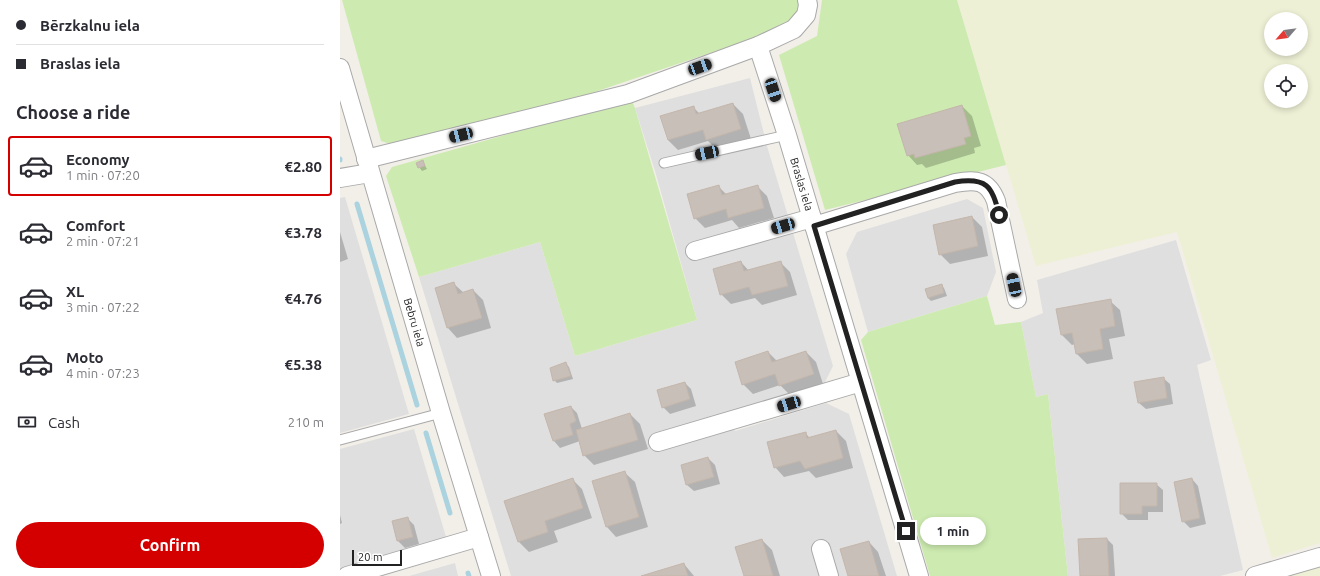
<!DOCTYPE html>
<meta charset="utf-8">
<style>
body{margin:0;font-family:Ubuntu,sans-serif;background:#f2f2f3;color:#2b2b33;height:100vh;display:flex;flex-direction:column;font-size:15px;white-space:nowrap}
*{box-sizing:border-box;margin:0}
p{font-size:13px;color:#7c7c81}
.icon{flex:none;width:22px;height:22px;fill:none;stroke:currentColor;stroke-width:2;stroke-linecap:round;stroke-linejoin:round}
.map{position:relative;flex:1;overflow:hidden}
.details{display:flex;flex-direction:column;background:#fff;width:340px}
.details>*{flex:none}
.top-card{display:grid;align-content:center;height:88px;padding:0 16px;background:#fff}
.needle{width:26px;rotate:242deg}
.controls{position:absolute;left:924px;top:12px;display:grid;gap:8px}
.controls a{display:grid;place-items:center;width:44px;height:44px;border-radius:50%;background:#fff;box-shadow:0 2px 6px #0003;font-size:20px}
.scale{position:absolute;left:12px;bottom:10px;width:50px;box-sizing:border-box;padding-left:4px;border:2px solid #222;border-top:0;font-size:11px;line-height:14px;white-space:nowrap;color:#222;-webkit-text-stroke:3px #fff;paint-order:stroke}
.end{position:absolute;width:18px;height:18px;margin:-9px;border:5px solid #222;background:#fff;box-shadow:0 0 0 2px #fff}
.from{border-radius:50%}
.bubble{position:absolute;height:28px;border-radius:14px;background:#fff;box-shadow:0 2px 6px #0003;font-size:13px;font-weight:700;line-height:28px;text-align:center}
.car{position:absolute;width:12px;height:24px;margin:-12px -6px;border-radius:5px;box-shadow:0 0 3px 1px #0007;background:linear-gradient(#222 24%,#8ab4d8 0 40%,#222 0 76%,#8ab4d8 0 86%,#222 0)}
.top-card b{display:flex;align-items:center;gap:14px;height:38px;font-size:15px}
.top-card b+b{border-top:1px solid #e1e1e2}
.top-card i{width:10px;height:10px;background:#2b2b33}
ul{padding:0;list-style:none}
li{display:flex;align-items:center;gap:12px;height:60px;margin:0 8px 6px;padding:0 8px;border:2px solid transparent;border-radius:4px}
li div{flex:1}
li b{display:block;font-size:15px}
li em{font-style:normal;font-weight:700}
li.selected{border-color:#d40000}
li>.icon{width:36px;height:36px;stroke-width:1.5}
h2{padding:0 16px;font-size:18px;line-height:48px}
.pay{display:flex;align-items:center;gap:10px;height:44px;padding:0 16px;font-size:15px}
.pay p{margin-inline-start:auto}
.primary-button{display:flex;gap:8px;margin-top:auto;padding:8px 16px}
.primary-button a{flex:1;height:46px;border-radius:24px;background:#d40000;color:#fff;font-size:16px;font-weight:700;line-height:46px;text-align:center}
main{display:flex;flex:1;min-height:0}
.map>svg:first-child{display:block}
.residential{fill:#e0dfdf}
.farmland{fill:#eef0d5;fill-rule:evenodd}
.grass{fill:#cdebb0}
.shadow{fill:#0003}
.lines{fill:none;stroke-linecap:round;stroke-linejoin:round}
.stream{stroke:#aad3df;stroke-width:5}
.building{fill:#c7bfb8;stroke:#c4b6ab}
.lane-casing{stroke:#a9a9a9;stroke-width:11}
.street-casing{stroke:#a9a9a9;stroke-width:20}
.lane{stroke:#fff;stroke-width:9}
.street{stroke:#fff;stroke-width:18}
.route{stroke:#222;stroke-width:5}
.labels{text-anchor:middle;stroke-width:3;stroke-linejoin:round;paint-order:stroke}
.street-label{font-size:11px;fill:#222;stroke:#fff}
</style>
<main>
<section class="details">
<div class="top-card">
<b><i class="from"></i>Bērzkalnu iela</b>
<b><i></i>Braslas iela</b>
</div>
<h2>Choose a ride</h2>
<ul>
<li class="selected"><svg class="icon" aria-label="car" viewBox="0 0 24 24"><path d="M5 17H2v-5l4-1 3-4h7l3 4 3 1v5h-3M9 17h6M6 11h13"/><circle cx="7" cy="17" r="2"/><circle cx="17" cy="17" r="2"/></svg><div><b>Economy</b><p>1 min · 07:20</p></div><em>€2.80</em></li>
<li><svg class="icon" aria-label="car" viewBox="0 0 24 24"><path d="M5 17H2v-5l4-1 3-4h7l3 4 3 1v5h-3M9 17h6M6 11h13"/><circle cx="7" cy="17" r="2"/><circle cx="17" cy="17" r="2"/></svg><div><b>Comfort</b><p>2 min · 07:21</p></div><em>€3.78</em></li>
<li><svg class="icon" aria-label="car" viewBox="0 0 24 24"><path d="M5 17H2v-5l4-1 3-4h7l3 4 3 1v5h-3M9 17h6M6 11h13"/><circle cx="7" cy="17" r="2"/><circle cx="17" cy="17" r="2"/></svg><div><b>XL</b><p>3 min · 07:22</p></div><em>€4.76</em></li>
<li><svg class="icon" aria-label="car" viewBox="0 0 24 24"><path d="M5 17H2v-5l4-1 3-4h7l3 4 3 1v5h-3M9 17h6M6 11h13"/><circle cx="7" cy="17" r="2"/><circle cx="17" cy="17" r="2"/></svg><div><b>Moto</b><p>4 min · 07:23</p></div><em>€5.38</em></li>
</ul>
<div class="pay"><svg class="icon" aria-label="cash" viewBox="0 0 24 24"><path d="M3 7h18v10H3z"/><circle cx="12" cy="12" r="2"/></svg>Cash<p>210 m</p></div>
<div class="primary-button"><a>Confirm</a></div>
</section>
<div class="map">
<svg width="980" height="576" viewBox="0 0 980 576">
<rect width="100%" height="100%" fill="#f2efe9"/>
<g class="residential">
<path d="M410 78 427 146 493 366 483 386 387 413 395 431 486 403 509 414 557 576H171L79 277 200 242 235 356 357 320 315 171 295 108Z"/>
<path d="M5 197 69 414 0 433V198Z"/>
<path d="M627 199 643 208 656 272 647 296 528 332 506 254 517 232Z"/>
<path d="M836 240 871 360 857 365 903 570 880 576H728L708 394 696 397 681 322 703 313 697 280Z"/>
<path d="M74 429 106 537 0 568V449Z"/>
<path d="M115 563 118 576H69Z"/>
</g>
<g class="farmland">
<path d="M617 0H980V543L932 558 837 232 696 266ZM931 19H961V49H931ZM931 71H961V101H931Z"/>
<path d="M980 567V576H948Z"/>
</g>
<g class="grass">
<path d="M2 0H459L457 12 444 28 240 97 53 145 41 141Z"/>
<path d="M482 0H617L666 165 485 210 439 55 477 36Z"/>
<path d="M291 99 295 108 357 320 235 356 200 242 79 277 46 176 52 167Z"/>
<path d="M647 296 655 325 681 322 696 397 708 394 728 576H590L521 340 528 332Z"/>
</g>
<g class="shadow">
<path d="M393 104 403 114 411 139 376 149 368 141 338 150 328 140 353 107 360 114Z"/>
<path d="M622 106 632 116 641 146 634 148 635 153 586 168 582 164 577 165 568 155Z"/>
<path d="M83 162 87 169 82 171 79 167Z"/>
<path d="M378 186 387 195 417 186 427 196 434 218 399 228 392 220 365 228 355 218Z"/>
<path d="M632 217 642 227 648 256 610 264 600 254Z"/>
<path d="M0 232 8 259 0 262Z"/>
<path d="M401 262 409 271 440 262 450 272 457 295 422 305 415 298 391 304 381 294Z"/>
<path d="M114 284 124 293 133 290 143 300 151 328 117 338 108 328Z"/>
<path d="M601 285 604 288 607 296 591 301 588 298Z"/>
<path d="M770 301 780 310 785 336 769 339 773 359 747 364 737 354 735 344 732 345 722 335Z"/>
<path d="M428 352 437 361 466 352 476 362 483 384 450 395 440 385 413 394 403 384Z"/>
<path d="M226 364 229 367 233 379 217 383 214 380Z"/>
<path d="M823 378 830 384 833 404 806 409 799 403Z"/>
<path d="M345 383 351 389 356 406 330 414 323 407Z"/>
<path d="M231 407 237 413 242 429 290 414 300 424 308 449 254 465 244 455 240 441 220 448 214 441 206 415Z"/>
<path d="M496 431 506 441 513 468 476 478 469 471 444 477 435 467 465 433 470 438Z"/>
<path d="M368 458 375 465 380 484 354 491 347 485 342 466Z"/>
<path d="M285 473 295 482 308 527 276 537 267 527Z"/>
<path d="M232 479 242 489 252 518 214 531 218 542 189 552 179 542 166 502Z"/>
<path d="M852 479 858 486 866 524 850 528 843 521Z"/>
<path d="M816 484 823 490V512H808V520H788L781 513Z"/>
<path d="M0 515 2 523 0 524Z"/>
<path d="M67 518 74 525 79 544 65 548 58 541 53 522Z"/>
<path d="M767 539 773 545 775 576H741Z"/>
<path d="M422 540 432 550 440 576H405Z"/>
<path d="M529 542 538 552 546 576H509Z"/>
<path d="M344 564 354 576H304Z"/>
</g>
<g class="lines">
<g class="stream">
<path d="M0 159V160"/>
<path d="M17 204 77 405"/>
<path d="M86 433 110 513"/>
<path d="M128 573 129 576"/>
</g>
</g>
<g class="building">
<path d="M393 103 401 129 366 140 363 130 328 140 320 116 354 106 356 114Z"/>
<path d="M622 105 631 136 624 138 626 144 575 158 574 154 567 156 557 124Z"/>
<path d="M83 160 85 166 78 168 76 163Z"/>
<path d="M379 185 382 195 418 185 424 208 388 218 386 209 354 219 347 194Z"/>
<path d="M632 216 638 246 599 255 593 225Z"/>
<path d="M401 261 404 271 441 261 448 286 412 295 409 287 380 295 373 269Z"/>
<path d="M114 282 118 294 133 289 142 318 107 328 95 288Z"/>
<path d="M602 284 604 293 588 298 585 289Z"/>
<path d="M771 299 775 326 760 329 763 349 736 354 732 333 721 335 716 309Z"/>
<path d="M428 351 432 362 466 351 474 374 439 386 435 374 402 385 395 362Z"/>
<path d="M226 362 231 376 213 381 210 368Z"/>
<path d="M824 377 827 398 798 403 794 382Z"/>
<path d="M345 382 350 399 322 408 317 390Z"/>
<path d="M231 406 236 421 230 424 233 435 213 441 204 414Z"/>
<path d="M290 413 298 440 243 456 236 430Z"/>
<path d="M496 430 503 458 465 469 460 461 434 468 427 442 466 432 467 438Z"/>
<path d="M368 457 374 477 346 485 341 465Z"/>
<path d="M285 471 299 517 266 527 252 481Z"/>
<path d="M233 478 243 508 205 521 208 532 178 542 164 501Z"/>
<path d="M852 478 860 518 842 522 834 482Z"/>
<path d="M780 483H817V506H802V514H780Z"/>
<path d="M68 517 73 537 57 541 52 521Z"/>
<path d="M767 538 769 576H740L738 539Z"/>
<path d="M422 539 433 576H404L395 547Z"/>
<path d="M529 541 539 576H508L500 549Z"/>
<path d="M344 563 348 576H301Z"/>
</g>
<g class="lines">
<g class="lane-casing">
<g id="lane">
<path d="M324 163 447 135"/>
<path d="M0 440 101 413"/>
</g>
</g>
<g class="street-casing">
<g id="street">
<path id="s1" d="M418 46 447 135 579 576"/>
<path id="s2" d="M0 68 101 413 151 576"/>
<path d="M26 159 288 94 418 46 454 29 466 15 468 5 467 0"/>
<path d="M0 178 30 173"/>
<path d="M474 226 615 183C636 179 648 180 656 201L677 299"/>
<path d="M355 251 472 218"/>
<path d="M318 442 521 382"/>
<path d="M481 549 489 576"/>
<path d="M7 576 139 537"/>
<path d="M915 576 980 557"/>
</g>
</g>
<use href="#lane" class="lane"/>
<use href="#street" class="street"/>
</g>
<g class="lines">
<path class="route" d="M566 531 474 226 615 182C646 177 653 186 659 215"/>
</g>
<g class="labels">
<g class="street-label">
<text dy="4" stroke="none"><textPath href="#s1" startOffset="145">Braslas iela</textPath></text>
<text dy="4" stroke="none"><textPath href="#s2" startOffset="265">Bebru iela</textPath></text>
</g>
</g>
</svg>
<div class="controls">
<a><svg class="needle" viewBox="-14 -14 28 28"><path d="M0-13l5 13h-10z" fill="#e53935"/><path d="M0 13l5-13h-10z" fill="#7c7c81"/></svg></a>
<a><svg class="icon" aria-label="locate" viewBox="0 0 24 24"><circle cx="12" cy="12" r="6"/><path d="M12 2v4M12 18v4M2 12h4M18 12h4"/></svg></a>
</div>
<div class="scale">20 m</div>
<i class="end from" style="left:659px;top:215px"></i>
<i class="end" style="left:566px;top:531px"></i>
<div class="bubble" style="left:580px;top:517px;width:66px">1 min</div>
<i class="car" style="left:360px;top:67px;rotate:70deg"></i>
<i class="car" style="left:433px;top:90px;rotate:162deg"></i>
<i class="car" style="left:121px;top:135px;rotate:256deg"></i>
<i class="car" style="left:367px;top:153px;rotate:258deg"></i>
<i class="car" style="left:443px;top:226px;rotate:254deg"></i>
<i class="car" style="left:674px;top:285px;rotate:348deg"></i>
<i class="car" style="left:449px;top:404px;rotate:253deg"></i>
</div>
</main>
